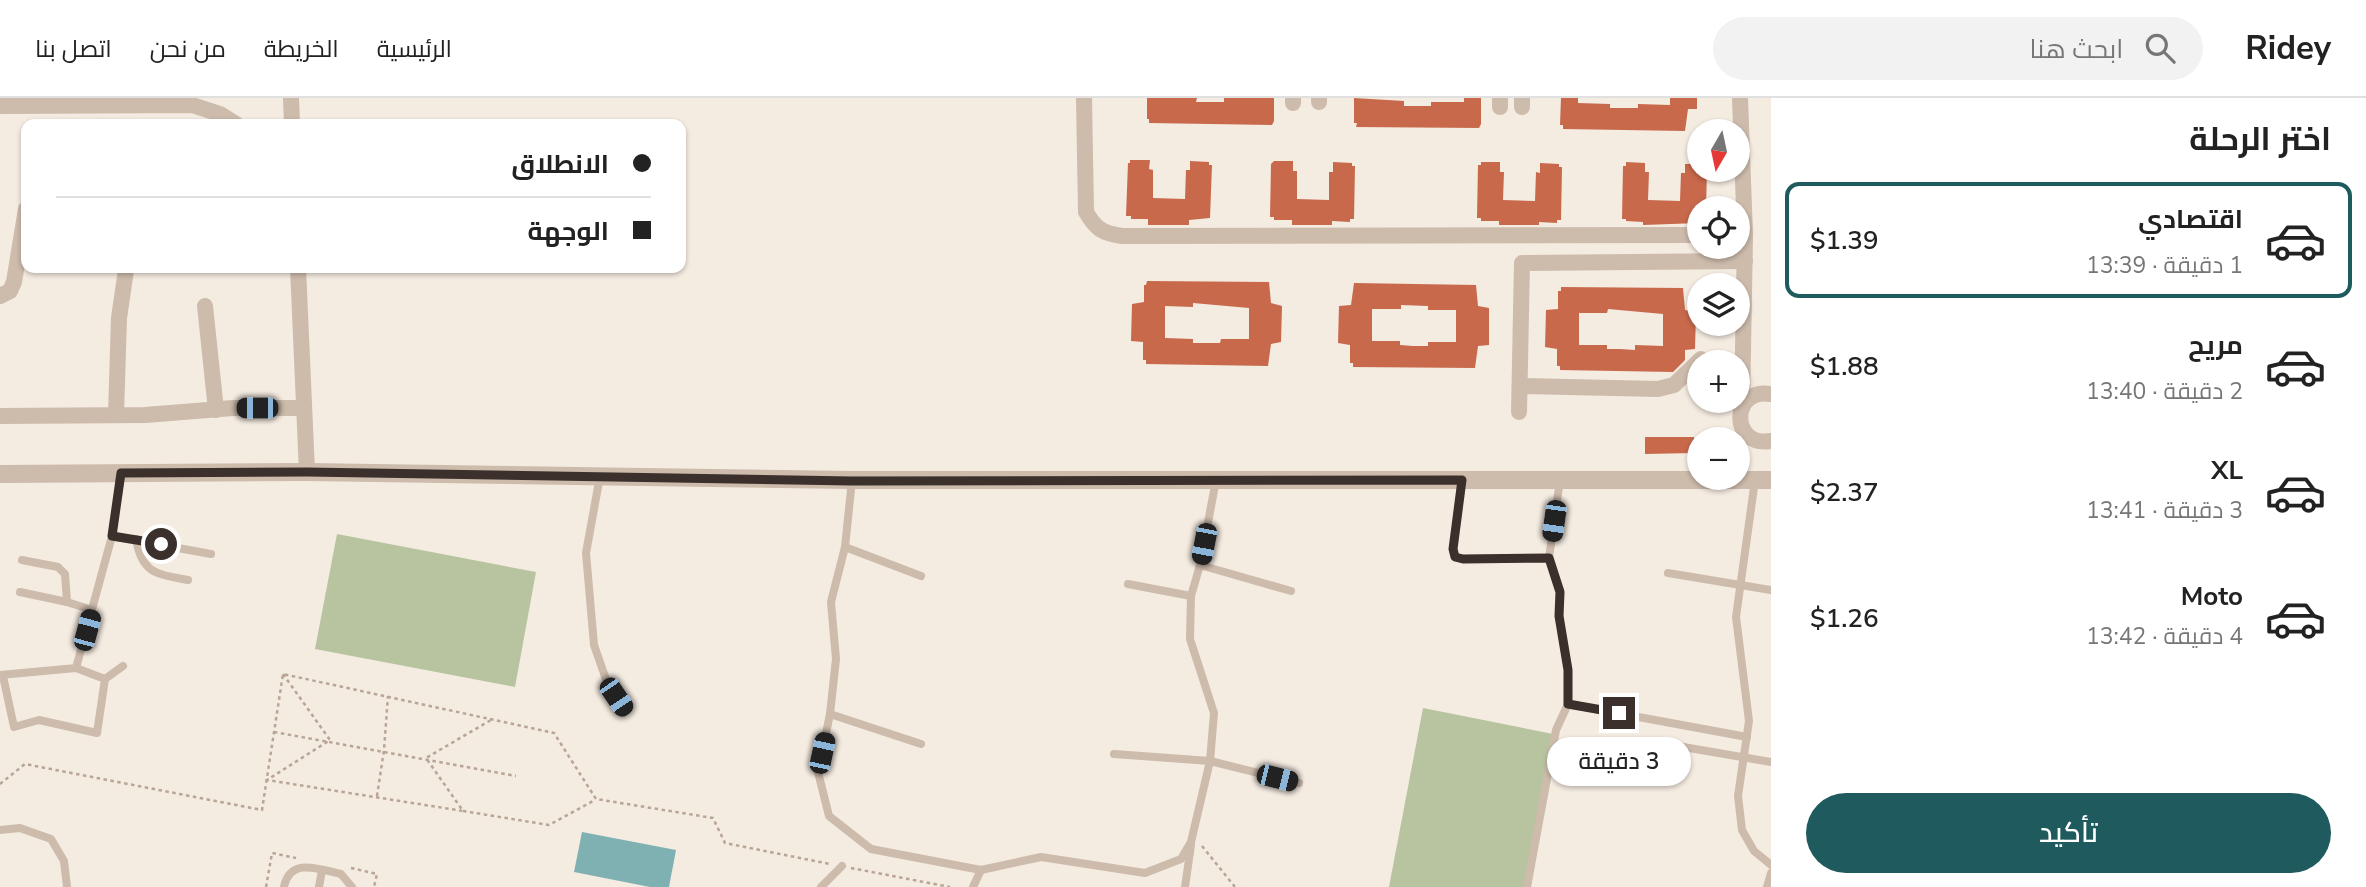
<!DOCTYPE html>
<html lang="ar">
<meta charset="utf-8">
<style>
body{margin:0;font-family:"Nunito Sans",Cairo,sans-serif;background:#f2f2f2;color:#222;direction:rtl;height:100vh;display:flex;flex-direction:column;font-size:26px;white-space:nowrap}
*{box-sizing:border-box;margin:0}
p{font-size:23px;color:#767676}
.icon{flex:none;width:38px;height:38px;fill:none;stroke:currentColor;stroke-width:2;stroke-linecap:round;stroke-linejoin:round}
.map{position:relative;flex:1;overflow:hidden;direction:ltr}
.details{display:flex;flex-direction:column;background:#fff;width:595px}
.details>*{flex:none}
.hud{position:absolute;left:21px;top:21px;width:665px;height:154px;border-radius:14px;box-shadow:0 2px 5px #0004;direction:rtl;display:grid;align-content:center;height:154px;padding:0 35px;background:#fff}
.needle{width:46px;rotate:189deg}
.fabs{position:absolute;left:1687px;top:21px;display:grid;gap:14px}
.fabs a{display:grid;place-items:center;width:63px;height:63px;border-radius:50%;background:#fff;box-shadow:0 2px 5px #0004;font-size:35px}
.end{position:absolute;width:32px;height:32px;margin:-16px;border:9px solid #3b302b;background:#fff;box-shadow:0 0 0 4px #fff}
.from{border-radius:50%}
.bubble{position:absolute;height:49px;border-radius:24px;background:#fff;box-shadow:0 2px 5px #0004;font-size:23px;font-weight:600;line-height:49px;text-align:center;direction:rtl}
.car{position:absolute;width:21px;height:42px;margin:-21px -10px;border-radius:9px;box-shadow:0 0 5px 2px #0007;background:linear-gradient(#222 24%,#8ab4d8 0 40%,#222 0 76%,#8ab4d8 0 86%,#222 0)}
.hud b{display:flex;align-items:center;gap:24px;height:66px;font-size:26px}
.hud b+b{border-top:2px solid #e0e0e0}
.hud i{width:18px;height:18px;background:#222}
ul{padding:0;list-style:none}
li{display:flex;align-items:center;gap:21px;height:116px;margin:0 14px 10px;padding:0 21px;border:4px solid transparent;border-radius:14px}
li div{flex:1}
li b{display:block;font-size:26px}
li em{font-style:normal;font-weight:600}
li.on{border-color:#1f5a5e}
li>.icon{width:63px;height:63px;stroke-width:1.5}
h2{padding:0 35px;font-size:32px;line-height:84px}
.action{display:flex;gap:14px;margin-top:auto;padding:14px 35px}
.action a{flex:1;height:80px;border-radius:42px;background:#1f5a5e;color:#fff;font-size:28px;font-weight:600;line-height:80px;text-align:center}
header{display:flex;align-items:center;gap:42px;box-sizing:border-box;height:98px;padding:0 35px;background:#fff;border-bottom:2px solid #e0e0e0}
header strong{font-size:33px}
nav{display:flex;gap:38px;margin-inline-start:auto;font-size:24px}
.search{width:490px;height:63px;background:#f2f2f2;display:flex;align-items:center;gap:18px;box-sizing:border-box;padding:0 24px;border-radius:38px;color:#767676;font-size:26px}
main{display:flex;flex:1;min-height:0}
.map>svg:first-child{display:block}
.green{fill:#b8c4a0}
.water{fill:#7fb0b2}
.building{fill:#c8694b;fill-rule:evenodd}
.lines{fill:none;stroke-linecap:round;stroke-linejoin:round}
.path{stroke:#b9a596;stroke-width:2.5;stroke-dasharray:3.5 3.5;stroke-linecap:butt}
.service{stroke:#cdbbac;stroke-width:8}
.minor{stroke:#cdbbac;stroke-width:16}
.tertiary{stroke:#cdbbac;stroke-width:18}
.route{stroke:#3b302b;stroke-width:9}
</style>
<header>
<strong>Ridey</strong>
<div class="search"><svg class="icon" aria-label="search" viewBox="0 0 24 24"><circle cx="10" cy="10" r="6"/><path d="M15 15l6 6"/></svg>ابحث هنا</div>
<nav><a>الرئيسية</a><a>الخريطة</a><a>من نحن</a><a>اتصل بنا</a></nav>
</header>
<main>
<section class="details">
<h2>اختر الرحلة</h2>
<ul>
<li class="on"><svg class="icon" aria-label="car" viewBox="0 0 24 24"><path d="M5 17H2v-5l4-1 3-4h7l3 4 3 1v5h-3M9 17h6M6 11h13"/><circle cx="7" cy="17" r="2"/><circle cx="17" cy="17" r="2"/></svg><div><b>اقتصادي</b><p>1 دقيقة · 13:39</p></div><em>$1.39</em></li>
<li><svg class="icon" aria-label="car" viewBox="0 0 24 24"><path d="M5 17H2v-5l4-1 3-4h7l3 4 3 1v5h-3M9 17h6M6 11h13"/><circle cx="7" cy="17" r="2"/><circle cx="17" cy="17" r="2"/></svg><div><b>مريح</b><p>2 دقيقة · 13:40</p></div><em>$1.88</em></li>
<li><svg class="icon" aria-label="car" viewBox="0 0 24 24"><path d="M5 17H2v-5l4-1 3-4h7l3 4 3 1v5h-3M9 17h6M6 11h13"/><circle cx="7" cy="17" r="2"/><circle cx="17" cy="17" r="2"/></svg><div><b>XL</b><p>3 دقيقة · 13:41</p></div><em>$2.37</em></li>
<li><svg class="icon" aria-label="car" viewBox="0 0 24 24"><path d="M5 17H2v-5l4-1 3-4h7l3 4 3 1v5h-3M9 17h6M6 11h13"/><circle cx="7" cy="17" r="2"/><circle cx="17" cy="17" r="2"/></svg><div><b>Moto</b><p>4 دقيقة · 13:42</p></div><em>$1.26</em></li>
</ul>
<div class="action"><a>تأكيد</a></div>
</section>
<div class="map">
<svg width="1771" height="789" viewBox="0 0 1771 789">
<rect width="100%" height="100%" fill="#f4ebe1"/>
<g class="green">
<path d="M337 436 536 474 515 589 315 551Z"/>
<path d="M1423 610 1553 636 1524 789H1389Z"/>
</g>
<path class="water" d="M582 734 676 752 669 789H650L574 774Z"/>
<g class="building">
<path d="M1147 0H1197L1196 4H1224V0H1274V23L1272 27 1149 25V21H1147Z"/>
<path d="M1354 0 1404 3V8H1431V4H1464V0H1481V26L1479 30 1356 29 1357 25H1354Z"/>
<path d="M1561 0H1578V5L1610 6V10H1638V6L1670 7V0H1697V11H1688L1685 33 1563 31V27H1560Z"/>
<path d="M1130 62H1150L1149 71 1153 72V100L1185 101 1186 72H1190V63L1209 64V67H1212L1210 120 1189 122V127H1148V121H1131V118H1126L1128 65H1130Z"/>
<path d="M1274 63H1293V73H1297V101L1329 102V74H1333V64L1352 65V68H1355L1354 121H1350V124L1332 123V127H1292V122H1274V119H1270L1271 66Z"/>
<path d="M1481 64H1500V74H1504L1503 102 1535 103 1536 74 1540 75V65L1559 66V69H1562L1561 122H1557V125L1539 124V127H1499V123H1481V120H1477L1478 67H1481Z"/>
<path d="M1626 64 1645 65V74H1649L1648 102 1680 103 1681 75H1685V66H1699V72H1707L1706 110H1699V125L1643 127V124L1626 123V121H1622L1623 68H1626Z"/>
<path d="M1147 183 1269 184 1271 205 1282 208 1281 244 1271 246 1268 268 1146 266V262H1143V244L1131 243 1132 206 1144 204V187H1146ZM1193 205 1249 210V241H1221L1220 245H1193V241L1165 240V208L1193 209Z"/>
<path d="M1354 185 1476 187 1478 208 1489 210V247L1478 248 1475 270 1353 269V265H1350V247L1338 245 1339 208 1351 207ZM1401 207 1428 208V212H1456V244H1428V248H1413L1400 247V243H1372V211H1401Z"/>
<path d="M1561 189 1683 190 1685 212 1696 214 1695 251 1685 252V262L1673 274 1560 272V268H1557V251L1545 249 1546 212 1558 211V193H1561ZM1608 211 1663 216V248L1635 247V252L1620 251H1607V247H1579V215H1607Z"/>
<path d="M1645 339H1694V355L1645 356Z"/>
</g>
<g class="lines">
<g class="path">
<path d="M283 576 330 642 267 682 463 713 426 660 491 622"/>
<path d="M274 634 516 678"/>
<path d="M0 686 25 666 262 712 283 576 554 635 596 701 713 720 725 745 830 766"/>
<path d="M377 698 384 652 388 598"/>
<path d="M463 713 549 727 595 702"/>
<path d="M1202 748 1235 789"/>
<path d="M351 770 377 776 374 789"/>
<path d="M851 770 950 789"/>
<path d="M266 789 272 755 296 760"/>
</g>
<g class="service">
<path d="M600 378 586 455 594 547 608 587 625 611"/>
<path d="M852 382 845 449 831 504 836 561 830 616 818 674 829 718 871 751 981 772 1041 759 1145 775 1181 761 1191 744 1210 663 1214 615 1190 541 1191 498 1200 467 1216 382"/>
<path d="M1462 382 1453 451 1455 459 1463 461 1549 460"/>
<path d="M1755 382 1736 519 1749 623 1738 698 1742 732 1754 753 1771 767"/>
<path d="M112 438 211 456"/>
<path d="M136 441C142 476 157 476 188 482"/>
<path d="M845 449 921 478"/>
<path d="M22 462 58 469 65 476 67 504"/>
<path d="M1200 467 1291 493"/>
<path d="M1668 475 1771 492"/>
<path d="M1128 486 1191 498"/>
<path d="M20 494 67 504 92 512"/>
<path d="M76 570 105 581"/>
<path d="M0 577 76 570 112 438 121 375"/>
<path d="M3 578 14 629 39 622 97 635 105 581 123 568"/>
<path d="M1568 606 1747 639"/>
<path d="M830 616 921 646"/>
<path d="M1666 646 1771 664"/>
<path d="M1114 656 1210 663 1299 685"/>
<path d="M0 732 20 730 51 741 64 763 67 789"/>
<path d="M284 789C290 759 319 771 341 776L352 789"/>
<path d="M319 789 322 772"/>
<path d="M821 789 842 768"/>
<path d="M973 789 981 772"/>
<path d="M1185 789 1191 747"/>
<path d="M1527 789 1556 632 1568 606V571L1559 518 1560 494 1549 460 1560 382"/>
<path d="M1767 789 1771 775"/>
</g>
<g class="minor">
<path d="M291 0 292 26"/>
<path d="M1084 0 1086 114C1096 131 1102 135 1122 138L1699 137"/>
<path d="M1293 0V5"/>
<path d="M1319 0V4"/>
<path d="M1740 0 1745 137 1742 310"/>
<path d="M0 8 192 7 220 16 236 26"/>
<path d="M1500 9V0"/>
<path d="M1522 9V0"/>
<path d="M298 170 307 374"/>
<path d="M0 198 10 193 14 184 26 111"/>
<path d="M205 208 216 312"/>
<path d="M1520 288 1658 291 1674 287 1701 261"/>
<path d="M1771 296C1730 289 1730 350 1771 343"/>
<path d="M1519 314 1522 165 1745 163"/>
<path d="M116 317 119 220 126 172"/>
<path d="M0 318 145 317 233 310H304"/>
</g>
<path class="tertiary" d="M0 376 307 374 852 382H1771"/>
</g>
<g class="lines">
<path class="route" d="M161 446 112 438 121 375 307 374 852 383 1462 382 1453 451 1455 459 1463 461 1549 460 1560 494 1559 518 1568 572V606L1619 615"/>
</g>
</svg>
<div class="fabs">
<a><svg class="needle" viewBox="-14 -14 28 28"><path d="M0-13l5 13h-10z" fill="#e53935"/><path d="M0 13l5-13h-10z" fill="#767676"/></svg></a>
<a><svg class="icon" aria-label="locate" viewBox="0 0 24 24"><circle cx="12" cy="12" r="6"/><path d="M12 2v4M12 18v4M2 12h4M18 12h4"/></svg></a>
<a><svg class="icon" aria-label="layers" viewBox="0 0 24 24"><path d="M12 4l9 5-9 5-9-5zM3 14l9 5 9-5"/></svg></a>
<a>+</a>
<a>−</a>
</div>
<i class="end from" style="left:161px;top:446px"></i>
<i class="end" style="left:1619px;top:615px"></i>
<div class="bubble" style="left:1547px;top:639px;width:144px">3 دقيقة</div>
<i class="car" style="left:257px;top:310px;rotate:270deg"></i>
<i class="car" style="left:1554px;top:423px;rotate:188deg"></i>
<i class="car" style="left:1204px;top:446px;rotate:191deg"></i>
<i class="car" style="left:87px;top:532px;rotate:15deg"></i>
<i class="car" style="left:616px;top:599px;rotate:146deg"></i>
<i class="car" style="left:822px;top:655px;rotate:12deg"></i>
<i class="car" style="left:1277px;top:680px;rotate:104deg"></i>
<div class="hud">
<b><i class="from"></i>الانطلاق</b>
<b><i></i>الوجهة</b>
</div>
</div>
</main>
